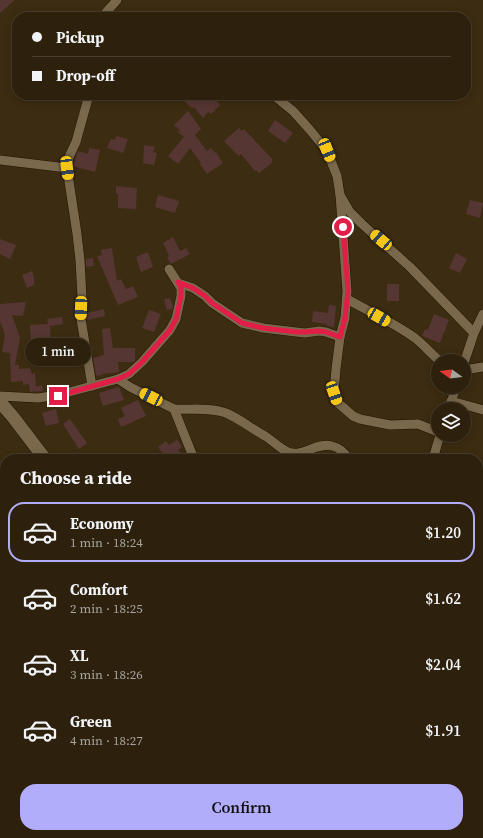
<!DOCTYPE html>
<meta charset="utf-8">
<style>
body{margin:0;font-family:"Source Serif 4",serif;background:#392e1b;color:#f1f3f6;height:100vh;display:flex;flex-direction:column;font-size:15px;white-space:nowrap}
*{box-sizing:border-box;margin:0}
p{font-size:13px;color:#a7a39d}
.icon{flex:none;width:22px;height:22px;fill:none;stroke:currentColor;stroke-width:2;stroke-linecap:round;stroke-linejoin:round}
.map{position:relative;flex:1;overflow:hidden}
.sheet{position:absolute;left:0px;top:454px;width:483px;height:384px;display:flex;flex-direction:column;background:#2d210d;border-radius:16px 16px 0 0;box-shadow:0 2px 10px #0003,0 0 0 1px #483e2e}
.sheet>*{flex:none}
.guide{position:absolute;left:12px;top:12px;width:459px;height:88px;border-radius:16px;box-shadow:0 2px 10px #0003,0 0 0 1px #483e2e;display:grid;align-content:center;height:88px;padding:0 20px;background:#2d210d}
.needle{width:26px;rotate:284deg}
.buttons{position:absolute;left:431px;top:354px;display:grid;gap:8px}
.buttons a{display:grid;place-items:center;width:40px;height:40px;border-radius:50%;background:#2d210d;box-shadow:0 2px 10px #0003,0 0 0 1px #483e2e;font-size:20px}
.end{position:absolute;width:18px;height:18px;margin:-9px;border:5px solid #e11d48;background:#fff;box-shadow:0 0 0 2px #fff}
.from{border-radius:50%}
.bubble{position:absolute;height:28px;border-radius:14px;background:#2d210d;box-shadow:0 2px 10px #0003,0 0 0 1px #483e2e;font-size:13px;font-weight:600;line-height:28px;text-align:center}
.car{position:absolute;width:12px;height:24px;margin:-12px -6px;border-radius:5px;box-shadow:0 0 3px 1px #0007;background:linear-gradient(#f5c518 24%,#345 0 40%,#f5c518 0 76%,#345 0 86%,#f5c518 0)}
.guide b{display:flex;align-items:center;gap:14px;height:38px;font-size:15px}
.guide b+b{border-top:1px solid #483e2e}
.guide i{width:10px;height:10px;background:#f1f3f6}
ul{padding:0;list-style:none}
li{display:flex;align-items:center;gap:12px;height:60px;margin:0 8px 6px;padding:0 12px;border:2px solid transparent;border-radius:16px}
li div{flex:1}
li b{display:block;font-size:15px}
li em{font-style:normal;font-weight:600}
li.selected{border-color:#b1adfa}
li>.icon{width:36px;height:36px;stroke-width:1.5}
h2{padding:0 20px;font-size:18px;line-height:48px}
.action{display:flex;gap:8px;margin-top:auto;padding:8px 20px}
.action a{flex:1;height:46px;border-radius:16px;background:#b1adfa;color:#111;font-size:16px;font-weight:600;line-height:46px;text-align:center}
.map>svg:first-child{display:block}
.building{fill:#563633}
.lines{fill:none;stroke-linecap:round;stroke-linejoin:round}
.street-casing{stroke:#231400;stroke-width:10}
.secondary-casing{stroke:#231400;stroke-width:14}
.street{stroke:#79684c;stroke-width:9}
.secondary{stroke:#79684c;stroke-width:13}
.route{stroke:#e11d48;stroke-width:5}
</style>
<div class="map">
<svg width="483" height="838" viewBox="0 0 483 838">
<rect width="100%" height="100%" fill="#3c2c11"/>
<g class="building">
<path d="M0 0H15L0 13Z"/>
<path d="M187 95H211L220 105 211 114 208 112 203 118 194 107 192 108 183 100Z"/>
<path d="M188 111 201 129 195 135 207 151 211 148 215 153 216 152 223 163 207 174 200 164 201 163 190 148 178 164 168 156 184 137 178 132 180 130 174 125Z"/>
<path d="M275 120 293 133 285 143 268 131Z"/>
<path d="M239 128 242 131 244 129 273 160 271 162 272 163 259 173 256 170 255 171 241 154 239 156 224 141Z"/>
<path d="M116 136 128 139 123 153 107 148 111 139 115 140Z"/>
<path d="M144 145 155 147 153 152 157 153 154 165 143 163Z"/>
<path d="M89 148 100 150 95 172 73 166 78 151 88 154Z"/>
<path d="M116 186 137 188 136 209 118 208V194H116Z"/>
<path d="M158 195 179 201 175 213 155 207Z"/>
<path d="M470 200 483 203 480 218 466 214Z"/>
<path d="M173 237 180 251 186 248 190 254 171 264 167 257 169 256 163 243Z"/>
<path d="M0 239 16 245 10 259 0 254Z"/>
<path d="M112 248 117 281 121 279 126 289 133 286 138 297 118 305 97 256 102 255 101 250Z"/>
<path d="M148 252 153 267 141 272 136 257Z"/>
<path d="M456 253 467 259 460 273 449 268Z"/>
<path d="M93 258 94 266 86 267V259Z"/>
<path d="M32 271 34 278V285L27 288 22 275Z"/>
<rect x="387" y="284" width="12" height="17"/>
<path d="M170 298 173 306 172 309 167 310 164 299Z"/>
<path d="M26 302 23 316 12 315 20 338 15 365H19V369L30 368 32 374 35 373 36 387 42 385 43 391 30 392 29 384 23 385V381L11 382 10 353 2 352 5 335 0 321V304Z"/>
<path d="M329 305 336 306 334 327 327 326V324L312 322 313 311 328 313Z"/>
<path d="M104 309 105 316 87 320V313Z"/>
<path d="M149 310 161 314 154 332 142 328Z"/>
<path d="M434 314 449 320 440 343 422 336 425 329 428 330Z"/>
<path d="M62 317 63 324 50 326 51 346 31 347 30 325 48 324 47 319Z"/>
<path d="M110 328 113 348H135V361L133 362H118L119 372 102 374V375L96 376 93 358 104 355 102 329Z"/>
<path d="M119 387 124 400 103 406 99 393Z"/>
<path d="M138 400 146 416 121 427 118 419 125 416 121 408Z"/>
<path d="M56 409 59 423 46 426 42 413Z"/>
<path d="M70 419 87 443 79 449 63 424Z"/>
<path d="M177 440 182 447 178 450 185 459H155L163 454 158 447 166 441 169 445Z"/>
</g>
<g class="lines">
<g class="street-casing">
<g id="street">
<path d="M102 17 117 0"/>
<path d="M89 95 76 142 69 157 67 168 77 234 80 260 82 297 81 319 92 386"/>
<path d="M275 95 277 98 293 111 310 130 327 151 337 176 340 195 350 212 362 224 410 267 474 333"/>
<path d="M0 160 67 168"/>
<path d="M340 195 347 291 345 318 340 337 336 369 334 393 337 402 353 416 360 419 390 425 418 424 438 432"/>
<path d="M178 283 193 288 205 296 212 303 242 323 263 328 296 332 305 333 319 331 326 332 340 337"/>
<path d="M347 299C370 312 394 323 415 338 424 345 431 354 440 361"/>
<path d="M464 363 474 333 483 314"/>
<path d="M464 370 483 367"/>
<path d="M118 379 130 387 174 409 194 459"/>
<path d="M0 396 38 398 58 395 118 379 129 374 142 362 170 330 176 319 181 296V288L169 269"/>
<path d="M451 401 483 410"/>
<path d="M174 409C190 410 210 407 226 413 240 419 252 429 265 436 273 441 280 449 288 452 302 458 316 442 332 446 340 448 345 452 348 459"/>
<path d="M449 409 456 387"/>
<path d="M433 459 440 435"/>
<path d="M478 514 483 516"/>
<path d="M0 556 5 553"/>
<path d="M0 651 5 645"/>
<path d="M478 711 483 712"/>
<path d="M0 728 5 732"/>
<path d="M0 763 5 760"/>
<path d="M478 819H483"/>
<path d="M144 838 162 833"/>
<path d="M445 838 447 833"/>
</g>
</g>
<g class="secondary-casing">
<g id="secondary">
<path d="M0 402 13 417 45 459"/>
<path d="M220 833 223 838"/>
</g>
</g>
<use href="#street" class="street"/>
<use href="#secondary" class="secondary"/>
</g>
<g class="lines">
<path class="route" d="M58 396 118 379 129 374 142 362 170 330 176 319 181 296V288L178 282 193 288 205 296 212 303 242 323 263 328 296 332H305L319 331 326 332 340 337 345 318 348 291 343 227"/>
</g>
</svg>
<div class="buttons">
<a><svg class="needle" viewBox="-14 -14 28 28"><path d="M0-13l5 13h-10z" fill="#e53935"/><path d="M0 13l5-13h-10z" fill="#a7a39d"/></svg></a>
<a><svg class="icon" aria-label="layers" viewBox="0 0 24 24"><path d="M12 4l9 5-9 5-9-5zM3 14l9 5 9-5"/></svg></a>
</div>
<i class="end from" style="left:343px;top:227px"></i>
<i class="end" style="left:58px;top:396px"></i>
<div class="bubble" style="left:25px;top:338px;width:66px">1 min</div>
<i class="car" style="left:327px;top:150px;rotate:158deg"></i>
<i class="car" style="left:67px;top:168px;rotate:173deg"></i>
<i class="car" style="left:381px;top:240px;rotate:311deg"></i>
<i class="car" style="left:81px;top:308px;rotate:182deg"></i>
<i class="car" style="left:379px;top:317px;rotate:120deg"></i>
<i class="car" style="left:334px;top:393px;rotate:161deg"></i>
<i class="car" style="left:151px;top:397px;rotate:296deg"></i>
<div class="guide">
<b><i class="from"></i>Pickup</b>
<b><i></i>Drop-off</b>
</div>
<section class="sheet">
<h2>Choose a ride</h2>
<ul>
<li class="selected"><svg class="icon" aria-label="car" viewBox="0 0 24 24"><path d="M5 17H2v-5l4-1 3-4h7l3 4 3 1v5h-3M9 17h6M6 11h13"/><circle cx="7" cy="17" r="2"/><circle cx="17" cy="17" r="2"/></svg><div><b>Economy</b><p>1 min · 18:24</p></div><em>$1.20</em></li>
<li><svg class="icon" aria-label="car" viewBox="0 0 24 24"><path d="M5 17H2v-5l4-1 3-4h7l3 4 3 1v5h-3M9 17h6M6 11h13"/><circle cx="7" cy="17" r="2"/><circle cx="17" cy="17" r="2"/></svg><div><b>Comfort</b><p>2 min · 18:25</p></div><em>$1.62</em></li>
<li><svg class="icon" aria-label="car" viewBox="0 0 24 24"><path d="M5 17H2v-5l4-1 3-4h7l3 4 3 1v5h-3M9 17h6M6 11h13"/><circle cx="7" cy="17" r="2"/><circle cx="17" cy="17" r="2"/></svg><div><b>XL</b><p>3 min · 18:26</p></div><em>$2.04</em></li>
<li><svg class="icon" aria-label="car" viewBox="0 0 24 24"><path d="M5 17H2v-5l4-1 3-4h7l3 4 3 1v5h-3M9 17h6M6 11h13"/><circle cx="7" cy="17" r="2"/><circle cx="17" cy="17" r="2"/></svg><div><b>Green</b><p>4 min · 18:27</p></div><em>$1.91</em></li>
</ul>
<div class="action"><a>Confirm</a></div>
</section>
</div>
